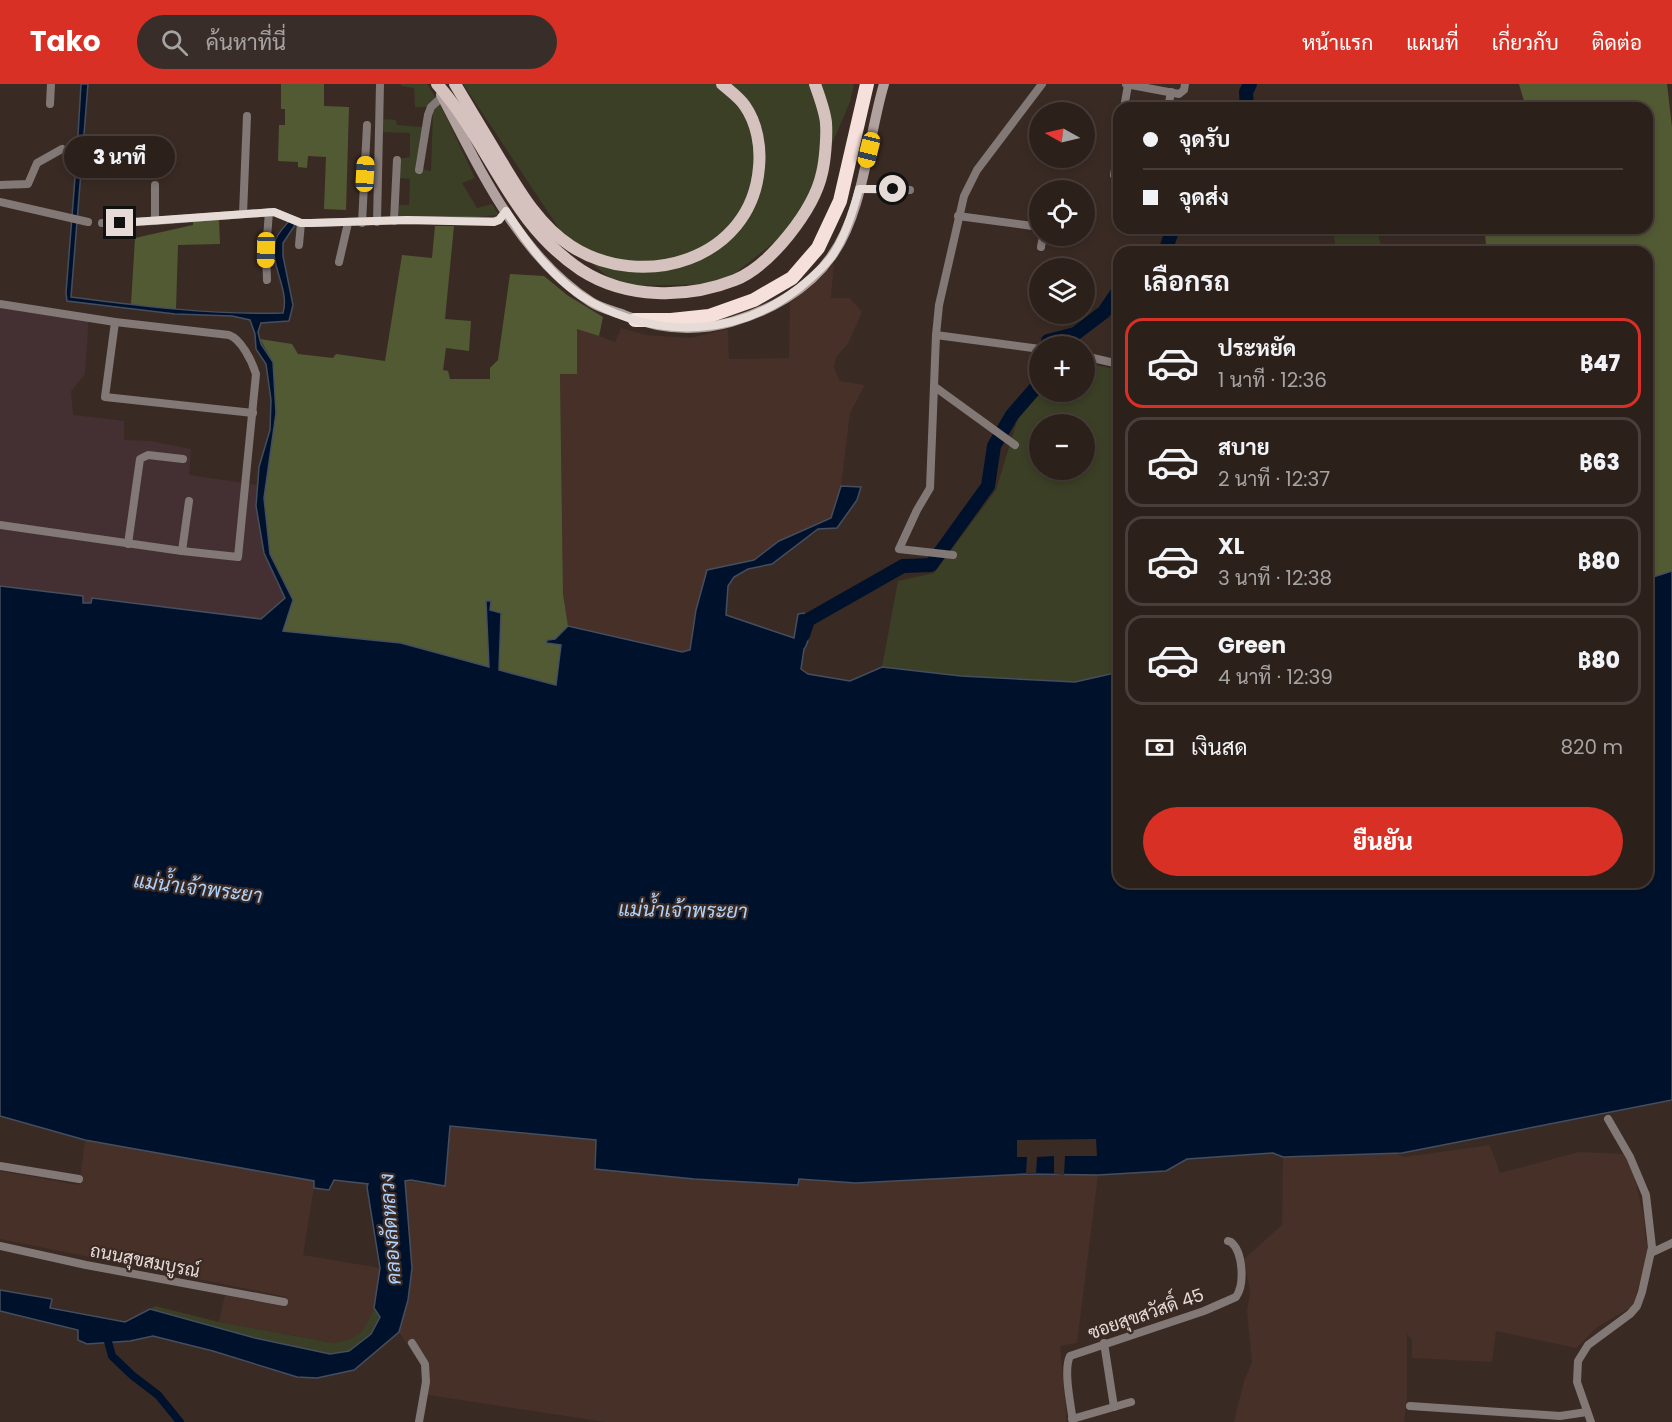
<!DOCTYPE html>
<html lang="th">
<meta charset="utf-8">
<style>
body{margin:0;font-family:Poppins,Sarabun,sans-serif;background:#382d28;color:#f1f3f6;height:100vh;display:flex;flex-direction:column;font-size:22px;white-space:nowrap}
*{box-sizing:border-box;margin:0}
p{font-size:20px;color:#a6a3a3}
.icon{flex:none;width:33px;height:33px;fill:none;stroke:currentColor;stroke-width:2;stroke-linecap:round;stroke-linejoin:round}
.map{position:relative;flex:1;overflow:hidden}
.drawer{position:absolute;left:1113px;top:162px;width:540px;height:642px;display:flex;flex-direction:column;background:#2c201b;border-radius:18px;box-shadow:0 3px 9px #0003,0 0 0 2px #483e3a}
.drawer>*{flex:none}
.hud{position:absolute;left:1113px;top:18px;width:540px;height:132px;border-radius:18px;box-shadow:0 3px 9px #0003,0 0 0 2px #483e3a;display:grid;align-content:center;height:132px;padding:0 30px;background:#2c201b}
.needle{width:39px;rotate:278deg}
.tools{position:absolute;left:1029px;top:18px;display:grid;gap:12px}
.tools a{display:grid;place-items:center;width:66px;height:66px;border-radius:50%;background:#2c201b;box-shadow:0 3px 9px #0003,0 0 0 2px #483e3a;font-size:30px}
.end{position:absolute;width:27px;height:27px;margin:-14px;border:8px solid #e6dbd7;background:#111;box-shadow:0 0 0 3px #111}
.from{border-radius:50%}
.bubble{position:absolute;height:42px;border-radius:21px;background:#2c201b;box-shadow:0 3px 9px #0003,0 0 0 2px #483e3a;font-size:20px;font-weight:800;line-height:42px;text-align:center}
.car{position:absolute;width:18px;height:36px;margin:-18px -9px;border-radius:8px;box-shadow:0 0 4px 2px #0007;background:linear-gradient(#f5c518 24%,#345 0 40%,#f5c518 0 76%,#345 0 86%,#f5c518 0)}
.hud b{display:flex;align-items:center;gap:21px;height:57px;font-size:22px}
.hud b+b{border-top:2px solid #483e3a}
.hud i{width:15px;height:15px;background:#f1f3f6}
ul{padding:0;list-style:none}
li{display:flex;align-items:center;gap:18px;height:90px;margin:0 12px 9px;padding:0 18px;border:3px solid #483e3a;border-radius:18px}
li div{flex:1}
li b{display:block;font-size:22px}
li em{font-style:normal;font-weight:800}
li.current{border-color:#d93025}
li>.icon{width:54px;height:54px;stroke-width:1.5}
h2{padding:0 30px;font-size:27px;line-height:72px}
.pay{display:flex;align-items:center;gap:15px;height:66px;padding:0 30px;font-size:22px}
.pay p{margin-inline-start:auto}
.action{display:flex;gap:12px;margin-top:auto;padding:12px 30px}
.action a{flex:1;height:69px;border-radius:36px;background:#d93025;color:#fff;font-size:24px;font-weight:800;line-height:69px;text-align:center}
header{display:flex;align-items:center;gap:36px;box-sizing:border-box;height:84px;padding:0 30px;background:#d93025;color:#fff}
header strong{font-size:28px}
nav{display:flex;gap:33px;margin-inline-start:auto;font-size:21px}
.search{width:420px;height:54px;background:#382d28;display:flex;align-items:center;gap:15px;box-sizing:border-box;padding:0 21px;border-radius:33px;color:#a6a3a3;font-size:22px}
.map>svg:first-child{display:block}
.built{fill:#463027}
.medical{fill:#443032}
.green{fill:#3a3f25;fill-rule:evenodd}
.forest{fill:#525a34}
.water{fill:#00122b;stroke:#454e5f;stroke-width:1.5}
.pier{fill:#3a2a24}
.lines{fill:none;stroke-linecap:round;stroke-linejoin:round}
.canal{stroke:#00122b;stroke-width:8}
.river{stroke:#00122b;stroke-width:14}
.street{stroke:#827876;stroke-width:8}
.secondary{stroke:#b1a29f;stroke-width:10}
.primary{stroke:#d5c2be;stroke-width:12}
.highway{stroke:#f6e0db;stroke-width:14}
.route{stroke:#e6dbd7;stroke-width:8}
.labels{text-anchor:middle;stroke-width:4.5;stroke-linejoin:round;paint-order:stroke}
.street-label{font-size:18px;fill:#e6dbd7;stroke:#3a2a24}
.water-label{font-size:20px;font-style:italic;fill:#afd2fd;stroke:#3a2a24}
</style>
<header>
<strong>Tako</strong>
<div class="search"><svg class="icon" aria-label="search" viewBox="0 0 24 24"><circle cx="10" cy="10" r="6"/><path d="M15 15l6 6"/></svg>ค้นหาที่นี่</div>
<nav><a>หน้าแรก</a><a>แผนที่</a><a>เกี่ยวกับ</a><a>ติดต่อ</a></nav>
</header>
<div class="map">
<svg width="1672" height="1338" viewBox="0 0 1672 1338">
<rect width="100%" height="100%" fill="#3a2a24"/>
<g class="built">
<path d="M834 180 831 214H850L862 228 848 260 836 273 834 284 840 297 865 301 850 329 841 402 831 434 779 457 753 476 707 486 696 526 690 566 682 569 568 542 563 510 560 289 577 290V244L615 258 621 244 646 251 690 254 728 245 729 275 789 274 790 219Z"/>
<path d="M450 1042 596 1056 595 1085 694 1095 798 1101 799 1095 856 1099 1026 1090 1098 1091 1077 1259 1060 1262 1067 1338H605L421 1310 422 1283 399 1248 408 1216 412 1184 405 1097 445 1102Z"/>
<path d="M85 1056 315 1097 303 1171 380 1184 374 1224 367 1241 352 1257 334 1259 219 1238 225 1211 285 1223 287 1213 0 1155V1087L79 1101Z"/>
<path d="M1490 1061 1500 1089 1579 1068 1624 1070 1635 1095 1644 1134 1646 1157 1651 1158 1633 1222 1596 1244 1576 1264 1496 1247 1492 1278 1412 1274V1256L1407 1250V1314L1404 1338H1234L1244 1297 1252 1278 1247 1228 1250 1208 1244 1175 1282 1141 1283 1073 1396 1069 1404 1073Z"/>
</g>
<path class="medical" d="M0 217 89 230 85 290 71 307 73 331 124 337V356L150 357 191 365 189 391 257 401 256 422 264 469 285 514 261 535 92 514 91 519 82 518 83 512 0 502Z"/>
<g class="green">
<path d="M401 0H427L436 14 427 23H415L414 4 401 2Z"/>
<path d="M463 0H854L850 18 798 139 722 200 619 202 570 161Z"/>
<path d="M440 20 475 94 462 99 477 124 492 120 499 131 473 133H399V121H409L410 95 398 94 399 75 410 73V49L381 48V35L396 36 397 41 423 43 425 47 420 52 419 79 425 86 431 87 433 25Z"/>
<path d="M1333 144H1377L1382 168H1336Z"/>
<path d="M1085 279 1119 286V588L1075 598 961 592 882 583 898 497 934 489 996 406 1017 337 1039 300 1040 308H1084ZM1040 340H1084V386H1040Z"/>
<path d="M1647 453 1654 493 1647 495Z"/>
<path d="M155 1222 219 1238 334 1259C360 1255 364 1247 374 1224L381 1233 371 1250 349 1267 330 1270 255 1254 150 1225Z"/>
</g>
<g class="forest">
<path d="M281 0H324V22L349 23 346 126 324 125 326 73 308 72 307 84 298 83V78L278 77 279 41H285V25H281Z"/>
<path d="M1519 0H1667L1672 43V487L1654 493 1647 453V168H1487L1484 144H1647V24H1526Z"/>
<path d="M219 134 220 160 178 161 176 226 131 220 135 154 193 141V136Z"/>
<path d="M435 142H454L445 235 471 237 469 267 446 264 443 286 448 287 450 295H490V284L498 276 510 190 544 192 567 211 603 233 599 252 577 245V290H560L563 510 568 542 555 555 547 556 546 559 561 561 556 601 499 586 501 529 490 526 491 517H486L489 583 401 559 282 547 293 516 270 470 264 414 276 329 273 278 260 255 292 260 298 270 333 274 336 270 385 277 402 171 432 174Z"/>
</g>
<path class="water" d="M81 0H88L71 213C141 222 211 231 283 229 290 205 269 181 275 157 277 150 285 142 289 137L295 141 283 159V172L293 221 289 237 261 239 258 248 261 260 273 278 276 329 264 414 270 470 293 516 283 547 401 559 489 583 486 517H491L490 526 501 529 499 586 556 601 561 561 546 559 547 556 555 555 568 542 682 568 690 566 696 526 707 486 754 476 779 457 831 434 841 402 861 403 857 416 837 444 818 445 772 480 748 485 734 493 728 502 726 531 794 554 798 530 804 529C809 539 811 557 804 565L801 585 808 590 850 597 882 583 961 592 1075 598 1119 588V798H1647V495L1672 487V1016L1402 1069 1283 1073 1273 1069 1187 1075 1166 1087 1098 1091 1026 1090 856 1099 799 1095 798 1101 694 1095 595 1085 596 1056 450 1042 445 1102 411 1096 405 1097 412 1184 408 1216 399 1248 354 1286 317 1294 297 1293 213 1267 153 1252 130 1257 87 1260 78 1256V1246L0 1227V1206L52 1215 50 1224 125 1238 150 1225 255 1254 330 1270 349 1267 371 1250 380 1233 374 1224 380 1184 367 1103 368 1100 334 1096 329 1106 314 1104V1097L85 1056 0 1032V502L83 512V519H91L92 514 261 535 285 514 264 469 256 422 259 383 270 346 271 316 266 280 256 265 255 250 250 236 232 232 175 230 67 217 66 209 77 68Z"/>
<path class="pier" d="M1096 1055 1097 1072H1065L1064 1091 1054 1090V1072L1037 1073 1036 1090H1026L1027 1073H1017V1056Z"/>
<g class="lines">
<path class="canal" d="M106 1250 112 1272 133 1292 158 1311 180 1338"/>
<g class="river">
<path d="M1247 24 1246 8 1250 0"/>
<path d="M1165 168 1173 144"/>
<path d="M1047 262 1048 257 1075 250 1104 228 1119 206"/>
<path d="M803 551 808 536 903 482 931 481 988 402 994 362 1012 331 1040 299"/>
</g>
<g class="street">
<path d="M1126 0 1179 10 1184 6 1185 0"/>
<path d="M50 20 51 0"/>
<path d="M1124 24 1128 1"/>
<path d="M1168 24 1171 8"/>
<path d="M419 86 428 31 431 23 442 13"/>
<path d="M1114 91 1119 58"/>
<path d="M0 101 28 100 37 79 62 65"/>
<path d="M155 101V137"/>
<path d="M859 105 910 106"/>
<path d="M0 118 88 138"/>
<path d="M243 130 247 32"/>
<path d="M958 132 1040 143"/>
<path d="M394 137 397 76"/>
<path d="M377 138 380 0"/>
<path d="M102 139 155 137 274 128 301 139H311L407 136 494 137 499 136 506 127"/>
<path d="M362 139 367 41"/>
<path d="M299 161 301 139"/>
<path d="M1041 163 1043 152"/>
<path d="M339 178 348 139"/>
<path d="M267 196 266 166 269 128"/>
<path d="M0 220 115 238 229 251C241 255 252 277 256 290L238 473 182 467 0 441"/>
<path d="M115 238 105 313 253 329"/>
<path d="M936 251 1040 265"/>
<path d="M1084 272 1119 280"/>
<path d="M935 303 1015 361"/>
<path d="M128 460 140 375 148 371 183 375"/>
<path d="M182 467 189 417"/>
<path d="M953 471 899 465 917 426 930 404 936 251 939 221 964 112 977 86 1042 0"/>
<path d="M0 1082 79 1095"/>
<path d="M0 1162 86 1181 284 1218"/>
<path d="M1651 1169 1672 1159"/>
<path d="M412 1259 425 1280 426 1298 419 1338"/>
<path d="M1104 1259 1114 1323"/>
<path d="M1410 1322 1560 1332 1587 1328"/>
<path d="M1072 1335 1131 1318"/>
<path d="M1073 1338C1071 1321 1063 1286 1070 1272L1204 1227 1236 1213C1245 1200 1243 1168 1231 1158L1228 1157"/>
<path d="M1591 1338 1577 1298 1578 1277 1588 1261 1630 1230 1637 1222 1642 1208 1652 1163 1646 1111 1630 1073 1608 1035"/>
</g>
<path class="secondary" d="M441 11C480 85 518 171 591 218 600 224 613 227 624 231 658 245 695 248 731 238 769 227 808 206 831 173 864 128 868 53 884 0"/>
<g class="primary">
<path d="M437 0C491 61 509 138 581 186 626 215 687 215 735 196 770 182 814 126 822 89 825 77 827 53 826 39 825 27 819 12 815 0"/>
<path d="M455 0C469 23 483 47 497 70 517 103 537 140 571 162 642 208 752 176 759 83 761 63 757 39 745 22 740 14 730 7 722 0"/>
</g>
<path class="highway" d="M635 236H671L709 232 754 216 792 194 818 164 840 117 867 0"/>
</g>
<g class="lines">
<path class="route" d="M120 139 274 128 301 139H311L407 136 494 138 499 136 506 127C528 161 556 199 593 219 661 255 738 252 799 204 810 195 823 184 832 172 845 153 853 128 859 105H893"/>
</g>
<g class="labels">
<g class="street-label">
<text transform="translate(145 1177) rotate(11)" y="6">ถนนสุขสมบูรณ์</text>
<text transform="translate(1146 1230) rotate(-19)" y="6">ซอยสุขสวัสดิ์ 45</text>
</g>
<g class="water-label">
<text transform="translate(198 804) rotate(7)" y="7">แม่น้ำเจ้าพระยา</text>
<text transform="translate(683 826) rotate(1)" y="7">แม่น้ำเจ้าพระยา</text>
<text transform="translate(390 1145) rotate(-94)" y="7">คลองลัดหลวง</text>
</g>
</g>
</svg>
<div class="tools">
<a><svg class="needle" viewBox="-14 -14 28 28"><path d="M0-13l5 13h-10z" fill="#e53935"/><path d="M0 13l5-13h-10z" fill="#a6a3a3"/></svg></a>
<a><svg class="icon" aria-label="locate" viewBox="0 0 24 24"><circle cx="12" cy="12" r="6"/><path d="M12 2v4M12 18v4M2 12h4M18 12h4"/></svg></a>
<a><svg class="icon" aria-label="layers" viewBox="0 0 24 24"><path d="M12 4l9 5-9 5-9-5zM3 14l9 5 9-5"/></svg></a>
<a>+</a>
<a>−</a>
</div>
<i class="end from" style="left:893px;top:105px"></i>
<i class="end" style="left:120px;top:139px"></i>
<div class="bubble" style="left:64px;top:52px;width:111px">3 นาที</div>
<i class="car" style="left:869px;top:66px;rotate:194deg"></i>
<i class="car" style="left:365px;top:90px;rotate:3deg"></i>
<i class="car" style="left:266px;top:166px;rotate:181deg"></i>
<div class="hud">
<b><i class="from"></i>จุดรับ</b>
<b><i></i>จุดส่ง</b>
</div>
<section class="drawer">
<h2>เลือกรถ</h2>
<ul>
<li class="current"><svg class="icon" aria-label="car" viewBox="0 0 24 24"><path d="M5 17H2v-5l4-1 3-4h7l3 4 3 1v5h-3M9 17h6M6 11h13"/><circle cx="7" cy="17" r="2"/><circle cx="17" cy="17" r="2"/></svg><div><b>ประหยัด</b><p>1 นาที · 12:36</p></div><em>฿47</em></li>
<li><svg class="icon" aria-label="car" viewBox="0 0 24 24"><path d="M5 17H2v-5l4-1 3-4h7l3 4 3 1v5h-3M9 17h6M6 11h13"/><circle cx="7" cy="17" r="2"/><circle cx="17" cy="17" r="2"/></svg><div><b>สบาย</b><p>2 นาที · 12:37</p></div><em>฿63</em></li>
<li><svg class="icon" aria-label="car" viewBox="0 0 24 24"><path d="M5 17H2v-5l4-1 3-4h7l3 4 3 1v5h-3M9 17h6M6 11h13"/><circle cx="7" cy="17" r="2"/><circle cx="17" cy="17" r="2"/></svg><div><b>XL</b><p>3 นาที · 12:38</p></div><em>฿80</em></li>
<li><svg class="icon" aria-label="car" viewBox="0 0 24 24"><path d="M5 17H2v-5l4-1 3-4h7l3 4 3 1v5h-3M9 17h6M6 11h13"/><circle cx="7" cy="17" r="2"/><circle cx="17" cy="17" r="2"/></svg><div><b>Green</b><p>4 นาที · 12:39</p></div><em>฿80</em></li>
</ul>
<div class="pay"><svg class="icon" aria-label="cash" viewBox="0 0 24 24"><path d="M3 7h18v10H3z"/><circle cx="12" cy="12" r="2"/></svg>เงินสด<p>820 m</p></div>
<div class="action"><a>ยืนยัน</a></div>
</section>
</div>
